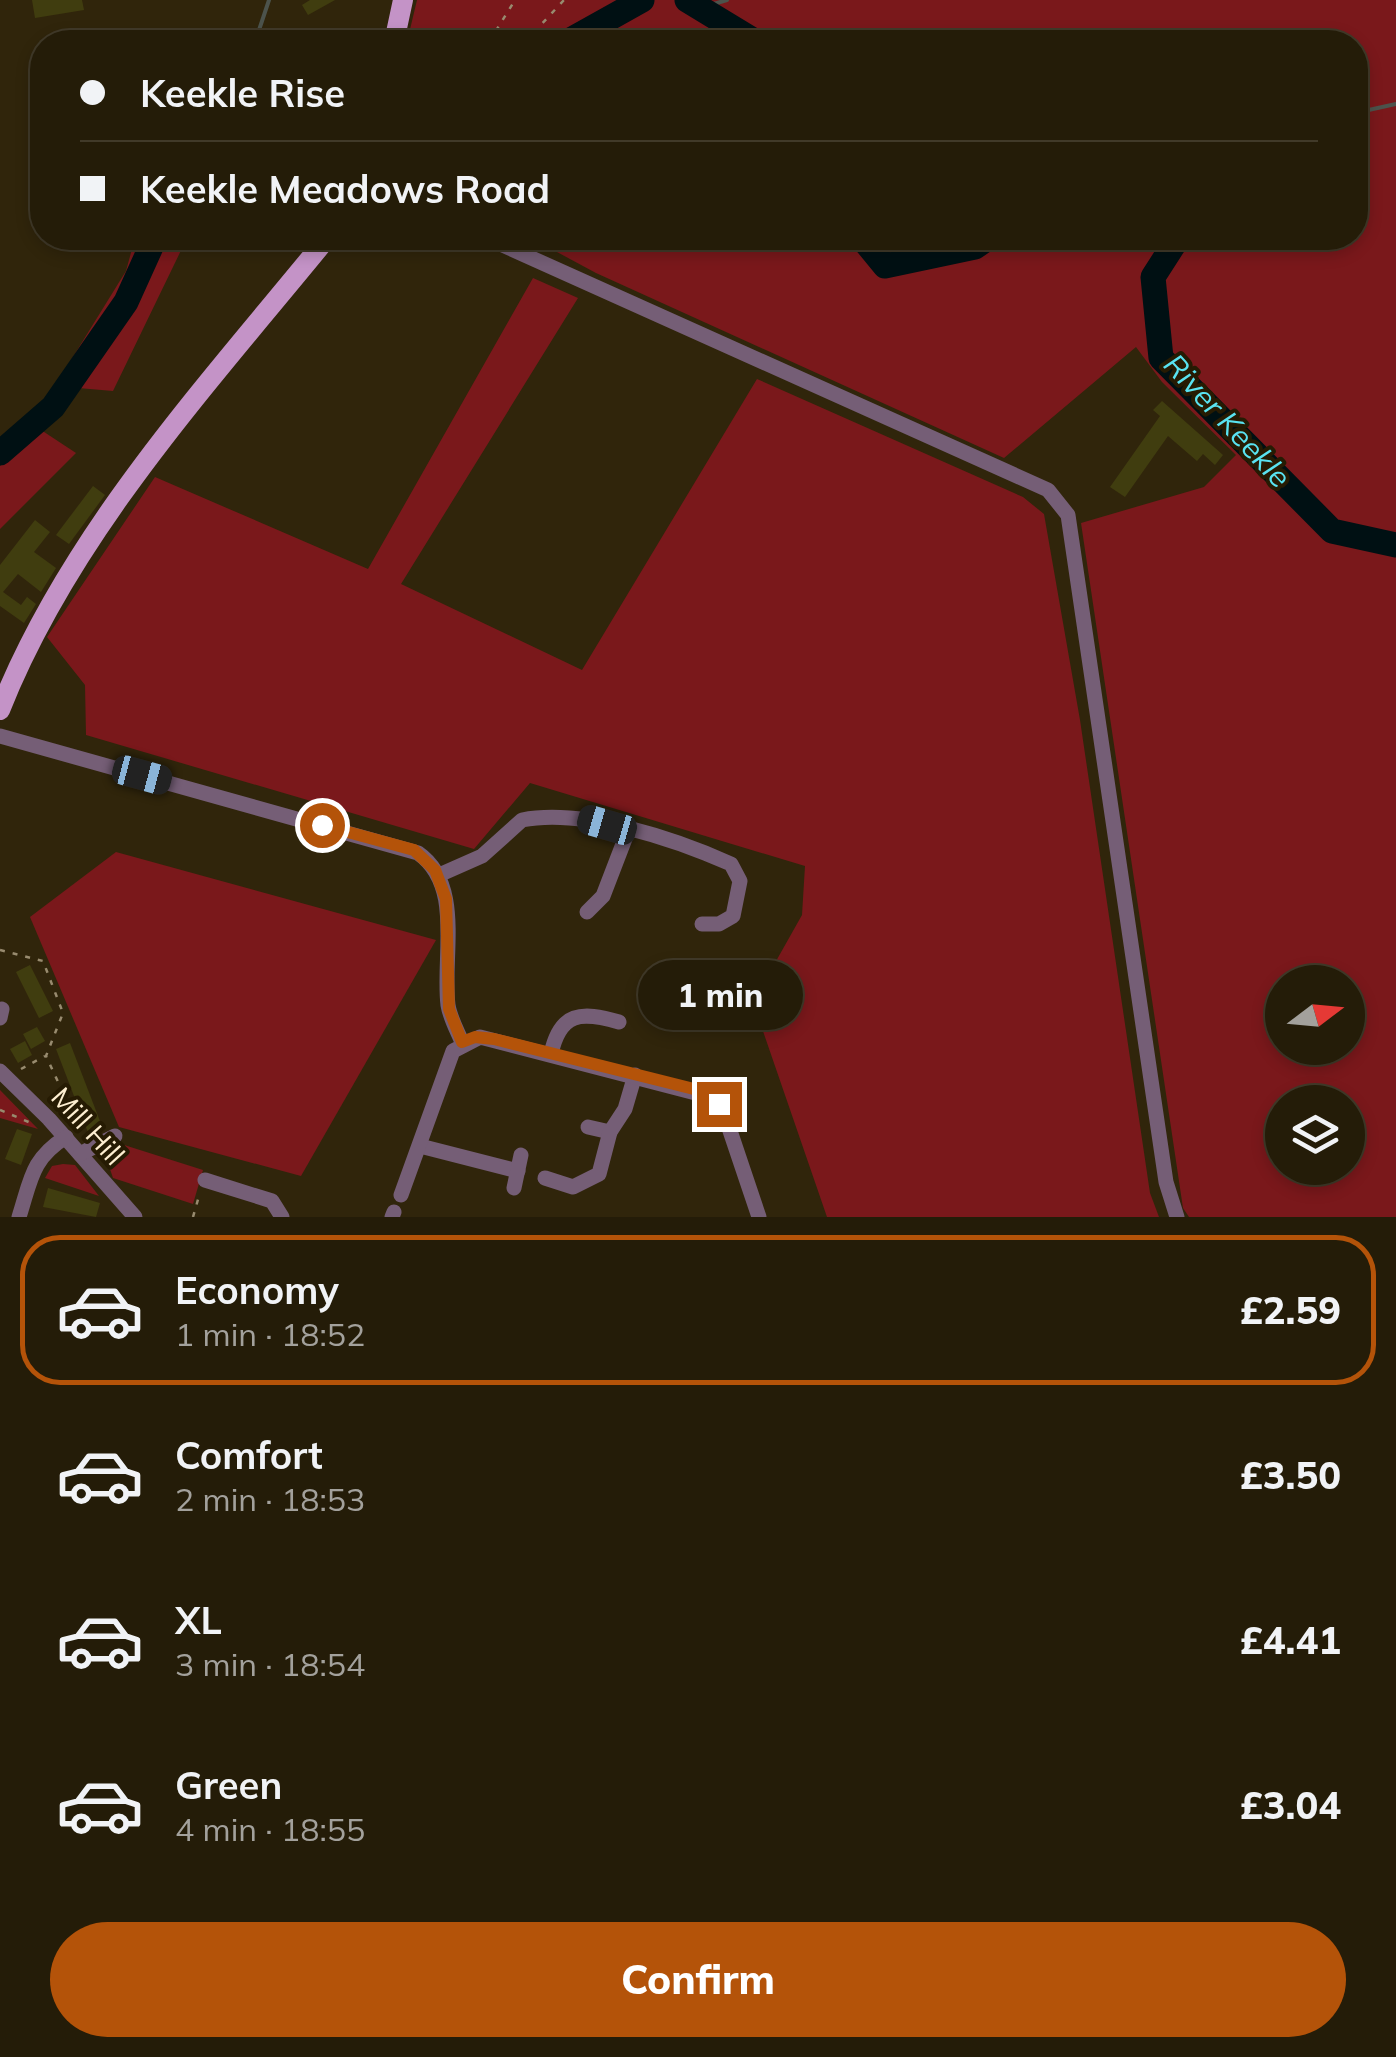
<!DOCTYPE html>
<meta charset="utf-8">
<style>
body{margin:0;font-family:Mulish,sans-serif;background:#302916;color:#f1f3f6;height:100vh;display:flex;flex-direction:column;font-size:38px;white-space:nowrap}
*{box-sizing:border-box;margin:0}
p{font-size:32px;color:#a3a19c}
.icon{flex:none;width:55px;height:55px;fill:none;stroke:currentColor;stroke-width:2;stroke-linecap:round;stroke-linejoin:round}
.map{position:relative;height:1217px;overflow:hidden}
.details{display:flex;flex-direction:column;background:#241c08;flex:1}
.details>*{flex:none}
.banner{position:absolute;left:30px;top:30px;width:1338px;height:220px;border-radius:40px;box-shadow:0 5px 15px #0003,0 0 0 2px #413a29;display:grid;align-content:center;height:220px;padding:0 50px;background:#241c08}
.needle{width:65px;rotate:74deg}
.fabs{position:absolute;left:1265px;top:965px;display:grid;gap:20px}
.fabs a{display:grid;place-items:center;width:100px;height:100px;border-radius:50%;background:#241c08;box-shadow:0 5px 15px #0003,0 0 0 2px #413a29;font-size:50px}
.end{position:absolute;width:45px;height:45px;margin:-22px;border:12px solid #b45309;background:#fff;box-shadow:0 0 0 5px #fff}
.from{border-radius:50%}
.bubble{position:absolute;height:70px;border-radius:35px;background:#241c08;box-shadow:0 5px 15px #0003,0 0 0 2px #413a29;font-size:32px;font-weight:800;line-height:70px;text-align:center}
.car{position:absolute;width:30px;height:60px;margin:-30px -15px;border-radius:12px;box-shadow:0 0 8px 2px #0007;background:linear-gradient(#222 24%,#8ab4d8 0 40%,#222 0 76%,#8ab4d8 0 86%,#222 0)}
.banner b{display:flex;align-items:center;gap:35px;height:95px;font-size:38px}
.banner b+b{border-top:2px solid #413a29}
.banner i{width:25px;height:25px;background:#f1f3f6}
ul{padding:18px 0 0;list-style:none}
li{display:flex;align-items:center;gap:30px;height:150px;margin:0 20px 15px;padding:0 30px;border:5px solid transparent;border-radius:40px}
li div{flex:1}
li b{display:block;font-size:38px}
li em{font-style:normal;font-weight:800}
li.selected{border-color:#b45309}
li>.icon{width:90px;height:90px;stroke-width:1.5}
.cta{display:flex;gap:20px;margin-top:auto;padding:20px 50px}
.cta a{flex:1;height:115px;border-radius:60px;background:#b45309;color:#fff;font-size:40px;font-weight:800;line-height:115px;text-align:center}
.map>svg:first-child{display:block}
.green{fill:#7a181b;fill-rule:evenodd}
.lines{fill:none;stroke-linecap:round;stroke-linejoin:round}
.stream{stroke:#4c534c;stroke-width:4}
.river{stroke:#001013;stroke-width:25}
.building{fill:#403d0f}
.path{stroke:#988b6f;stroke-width:2.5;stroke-dasharray:5 8;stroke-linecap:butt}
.minor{stroke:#755e76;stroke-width:15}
.major{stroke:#c493c7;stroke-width:20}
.route{stroke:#b45309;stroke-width:12}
.labels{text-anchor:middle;stroke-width:8;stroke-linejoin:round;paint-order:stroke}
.street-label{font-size:28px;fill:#feefd1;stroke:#261b03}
.water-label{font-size:30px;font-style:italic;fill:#59e3f1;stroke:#261b03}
</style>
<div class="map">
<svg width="1396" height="1217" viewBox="0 0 1396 1217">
<rect width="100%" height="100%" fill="#30250b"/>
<g class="green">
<path d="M417 0H1396V1217H1189L1183 1208 1081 523 1204 487 1236 455 1162 382 1136 347 1004 458 596 273 531 238H1355V42H407ZM1348 982V1048H1282V982ZM1348 1102V1168H1282V1102Z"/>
<path d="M135 238H187L113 391 55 386 126 271Z"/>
<path d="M533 278 578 298 401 584 582 670 757 379 1023 497 1044 514 1080 720 1150 1193 1159 1217H827L753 1002 802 915 805 866 530 783 474 849 86 735 85 685 47 637 155 477 368 569Z"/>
<path d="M38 428 76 453 0 529V466Z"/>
<path d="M116 852 436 940 301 1176 119 1127 30 917Z"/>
<path d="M0 1090 38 1129 0 1118Z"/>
<path d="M121 1144 203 1170 193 1204 113 1178 104 1151Z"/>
<path d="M63 1164 75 1165 99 1196 45 1178 52 1166Z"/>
</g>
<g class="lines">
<g class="stream">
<path d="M700 8 727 0"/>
<path d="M255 42 269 0"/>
<path d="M1355 113 1396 104"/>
</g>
<g class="river">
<path d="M687 0 756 42"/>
<path d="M567 42 642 0"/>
<path d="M862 238 885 266 975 247 988 238"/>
<path d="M1178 238 1153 277 1161 358 1332 531 1396 545"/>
<path d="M0 453 53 407 126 302 155 238"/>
</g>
</g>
<g class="building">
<path d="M32 0H82L84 10 35 18Z"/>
<path d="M310 0H335L308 15 302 5Z"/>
<path d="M1162 401 1223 455 1215 465 1203 454 1197 461 1168 436 1125 497 1110 487 1160 416 1153 410Z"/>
<path d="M93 486 105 495 69 544 56 535Z"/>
<path d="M35 520 50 532 34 552 56 568 41 592 18 574 3 592 21 605 27 597 36 604 24 623 0 606V565Z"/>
<path d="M30 965 53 1011 39 1018 16 972Z"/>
<path d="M37 1027 45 1041 31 1049 23 1034Z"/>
<path d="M25 1041 32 1055 18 1063 10 1049Z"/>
<path d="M70 1043 103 1129 89 1135 56 1049Z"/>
<path d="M17 1129 32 1134 21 1165 5 1159Z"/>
<path d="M48 1188 100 1203 96 1217 43 1207Z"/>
</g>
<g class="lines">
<g class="path">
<path d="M489 42 515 0"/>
<path d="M525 42 564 0"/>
<path d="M0 950 43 961 63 1013 46 1056 72 1112 66 1113"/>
<path d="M21 1069 45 1056"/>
<path d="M0 1110 31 1123"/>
<path d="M72 1113 79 1129"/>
<path d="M193 1217 199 1196"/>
</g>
<g class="minor">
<path d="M487 238 1048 490 1068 515 1166 1182 1177 1217"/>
<path d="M0 736 418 853C464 885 442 957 448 1005 450 1018 457 1030 462 1042"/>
<path d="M439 875 482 856 522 820C583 808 675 839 731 864L740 881 733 916 719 924H702"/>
<path d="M587 912 603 896 628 831"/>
<path d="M0 1018 2 1009"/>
<path d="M551 1054C560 1012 581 1011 619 1022"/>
<path d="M0 1071 49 1119 135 1217"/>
<path d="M588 1127 610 1132"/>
<path d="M420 1146 518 1171"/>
<path d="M80 1154 115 1136"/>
<path d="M545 1178 573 1187 599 1174 610 1132 625 1109 635 1075"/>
<path d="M205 1180 272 1201 282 1217"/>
<path d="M514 1188 521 1155"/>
<path d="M401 1195 453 1051 480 1037 711 1097 724 1113 759 1217"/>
<path d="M19 1217C31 1180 31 1159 66 1137"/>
<path d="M392 1217 394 1212"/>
</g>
<g class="major">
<path d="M394 42 403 0"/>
<path d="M0 710C70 533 208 384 327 238"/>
</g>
</g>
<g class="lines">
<path class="route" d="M322 825 414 850 435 870 446 899 449 1009 462 1042 475 1037 494 1039 694 1089 719 1104"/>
</g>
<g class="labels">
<g class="street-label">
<text transform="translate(88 1126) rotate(48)" y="10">Mill Hill</text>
</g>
<g class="water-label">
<text transform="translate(1227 421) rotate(47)" y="10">River Keekle</text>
</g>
</g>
</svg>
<div class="fabs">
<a><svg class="needle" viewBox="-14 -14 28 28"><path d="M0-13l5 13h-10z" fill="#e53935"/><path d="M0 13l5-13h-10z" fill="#a3a19c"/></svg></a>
<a><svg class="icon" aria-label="layers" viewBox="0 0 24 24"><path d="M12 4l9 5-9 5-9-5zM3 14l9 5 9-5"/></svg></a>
</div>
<i class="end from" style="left:322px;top:825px"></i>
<i class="end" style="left:719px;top:1104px"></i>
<div class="bubble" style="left:638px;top:960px;width:165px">1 min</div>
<i class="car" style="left:142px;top:775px;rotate:105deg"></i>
<i class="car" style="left:607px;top:825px;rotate:286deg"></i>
<div class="banner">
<b><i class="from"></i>Keekle Rise</b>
<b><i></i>Keekle Meadows Road</b>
</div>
</div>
<section class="details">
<ul>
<li class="selected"><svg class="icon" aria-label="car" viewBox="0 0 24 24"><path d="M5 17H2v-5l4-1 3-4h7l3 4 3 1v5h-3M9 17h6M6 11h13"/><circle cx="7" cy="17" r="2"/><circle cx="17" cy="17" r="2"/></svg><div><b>Economy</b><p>1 min · 18:52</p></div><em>£2.59</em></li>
<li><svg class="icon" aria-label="car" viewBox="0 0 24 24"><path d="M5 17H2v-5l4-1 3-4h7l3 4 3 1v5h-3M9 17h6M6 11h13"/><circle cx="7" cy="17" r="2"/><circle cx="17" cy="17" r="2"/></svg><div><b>Comfort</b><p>2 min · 18:53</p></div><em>£3.50</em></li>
<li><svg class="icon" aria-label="car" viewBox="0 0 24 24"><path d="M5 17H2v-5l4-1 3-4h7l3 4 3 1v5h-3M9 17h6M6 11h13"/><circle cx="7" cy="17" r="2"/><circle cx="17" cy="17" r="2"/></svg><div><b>XL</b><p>3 min · 18:54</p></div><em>£4.41</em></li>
<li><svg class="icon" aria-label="car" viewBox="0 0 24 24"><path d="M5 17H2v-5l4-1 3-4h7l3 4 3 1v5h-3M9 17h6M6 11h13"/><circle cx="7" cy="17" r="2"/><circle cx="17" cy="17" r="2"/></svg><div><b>Green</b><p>4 min · 18:55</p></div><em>£3.04</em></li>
</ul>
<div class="cta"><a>Confirm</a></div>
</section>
